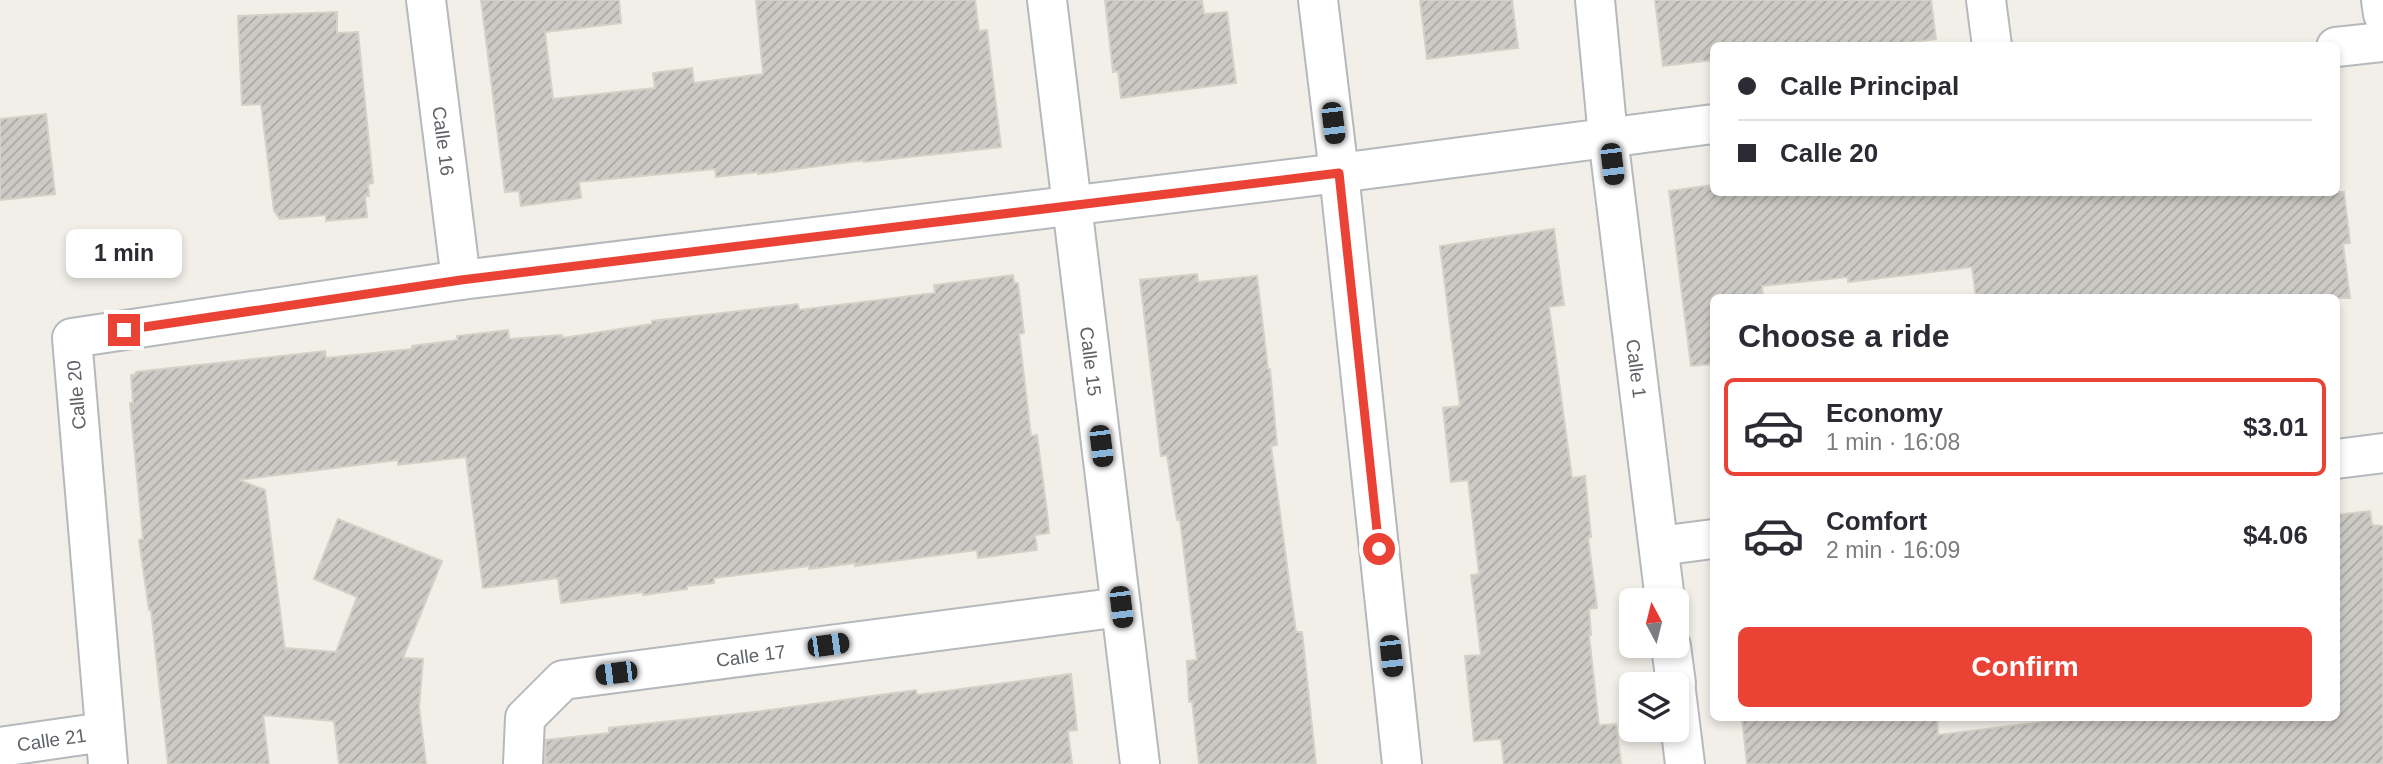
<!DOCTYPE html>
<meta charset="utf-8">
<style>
body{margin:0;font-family:Helvetica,sans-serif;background:#f7f7f7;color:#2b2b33;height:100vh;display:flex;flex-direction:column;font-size:26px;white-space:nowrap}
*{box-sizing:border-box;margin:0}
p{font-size:23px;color:#7c7c81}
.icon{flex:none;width:38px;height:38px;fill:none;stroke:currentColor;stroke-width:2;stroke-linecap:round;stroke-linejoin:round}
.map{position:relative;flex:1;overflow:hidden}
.details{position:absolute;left:1710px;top:294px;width:630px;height:427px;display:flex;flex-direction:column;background:#fff;border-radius:10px;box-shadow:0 4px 10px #0003}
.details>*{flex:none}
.hud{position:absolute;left:1710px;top:42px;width:630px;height:154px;border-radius:10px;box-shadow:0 4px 10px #0003;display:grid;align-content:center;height:154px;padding:0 28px;background:#fff}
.needle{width:46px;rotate:353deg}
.buttons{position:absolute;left:1619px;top:588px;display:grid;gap:14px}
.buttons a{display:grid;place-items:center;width:70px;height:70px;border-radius:10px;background:#fff;box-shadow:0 4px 10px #0003;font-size:35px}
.end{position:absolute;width:32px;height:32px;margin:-16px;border:9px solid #ea4335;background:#fff;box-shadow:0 0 0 4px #fff}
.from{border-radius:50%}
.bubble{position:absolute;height:49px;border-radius:10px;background:#fff;box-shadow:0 4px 10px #0003;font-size:23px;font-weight:600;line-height:49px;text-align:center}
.car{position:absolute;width:21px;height:42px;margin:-21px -10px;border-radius:9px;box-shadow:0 0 5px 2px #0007;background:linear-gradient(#222 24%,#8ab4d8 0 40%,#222 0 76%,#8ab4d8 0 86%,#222 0)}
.hud b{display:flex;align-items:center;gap:24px;height:66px;font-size:26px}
.hud b+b{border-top:2px solid #e1e1e2}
.hud i{width:18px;height:18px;background:#2b2b33}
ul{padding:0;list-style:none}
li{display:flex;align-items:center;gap:21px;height:98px;margin:0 14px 10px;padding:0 14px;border:4px solid transparent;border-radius:10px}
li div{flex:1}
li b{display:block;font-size:26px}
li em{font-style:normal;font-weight:600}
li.selected{border-color:#ea4335}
li>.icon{width:63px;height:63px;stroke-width:1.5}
h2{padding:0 28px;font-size:32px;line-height:84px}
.action{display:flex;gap:14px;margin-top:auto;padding:14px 28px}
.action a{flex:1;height:80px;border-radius:10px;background:#ea4335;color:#fff;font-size:28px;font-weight:600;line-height:80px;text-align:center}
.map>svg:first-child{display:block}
.building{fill:url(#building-hatch);stroke:#d6d1c6;stroke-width:2}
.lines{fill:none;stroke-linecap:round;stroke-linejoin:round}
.minor-casing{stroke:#b5b8bc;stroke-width:42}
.minor{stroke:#fff;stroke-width:38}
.route{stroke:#ea4335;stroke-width:9}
.labels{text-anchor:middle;stroke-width:6;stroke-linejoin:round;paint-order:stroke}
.street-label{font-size:19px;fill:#5f6368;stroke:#fff}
</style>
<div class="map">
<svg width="2383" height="764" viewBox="0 0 2383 764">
<defs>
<pattern id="building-hatch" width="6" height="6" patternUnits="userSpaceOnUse" patternTransform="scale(1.75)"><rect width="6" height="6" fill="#cccac5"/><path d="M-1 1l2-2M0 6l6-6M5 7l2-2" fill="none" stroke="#a9a8a4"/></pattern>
</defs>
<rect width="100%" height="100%" fill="#f1efe8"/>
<g class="building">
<path d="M481 0H619L621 23 545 32 553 99 655 88 653 73 692 68 694 83 763 74 756 0H975L979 31 987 30 1001 147 864 162V160L758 174V172L716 177 715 169 579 182 581 198 521 206 519 191 505 192Z"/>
<path d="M1105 0H1202L1204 14 1227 12 1236 83 1121 98 1118 71 1113 72Z"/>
<path d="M1420 0H1512L1518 48 1427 59Z"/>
<path d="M1655 0H1931L1936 39 1886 46H1713V60L1663 66Z"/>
<path d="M337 12V33L358 32 373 183 368 184 369 196H365L367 217 326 221V215L280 219 274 211 261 104 242 105 238 16Z"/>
<path d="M46 114 55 194 0 200V119Z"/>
<path d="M1713 185V192H2344L2350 243 2343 244 2350 298H1976L1972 267 1848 282V277L1762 286 1763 298H1713V364L1691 366 1669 191Z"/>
<path d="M1554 229 1564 305 1549 307 1572 478 1585 476 1591 537H1588L1597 608 1589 609 1591 635H1589L1599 725 1616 724 1621 764H1504L1501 739 1474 741 1465 656 1481 655 1471 575 1479 574 1468 480 1451 482 1443 408 1460 406 1440 246Z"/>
<path d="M1197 274 1198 282 1257 276 1268 369H1270L1277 445 1271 446 1296 632H1302L1316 764H1199L1192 701 1189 702 1187 661 1197 660 1180 520H1177L1167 455 1161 456 1140 280Z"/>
<path d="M1013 275 1014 283H1018L1024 333 1019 334 1031 436 1037 435 1047 512 1049 533 1035 535 1037 550 978 558 977 550 855 566V563L809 569V566L714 578V583L687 586V589L643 595V592L561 603 558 578 483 588 466 457 398 465V460L239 480 265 490 285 651 286 648 336 652 357 597 314 579 338 519 442 561 403 658 423 659 419 707 426 764H339L334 721 263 715 269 764H168L151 610H149L139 540 143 539 130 403H133L131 375 136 374V372L325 351 326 358 412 349V346L458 340 457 336 508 330 509 339 562 335 563 338 652 324V321L714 314 798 304 799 310 935 293 934 285Z"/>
<path d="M2370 511 2372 525 2383 526V764H1747L1742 718H1937L1938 735 2074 718H2336V515Z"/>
<path d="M1071 674 1077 730 1068 731 1072 764H545L546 740 609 733V728L754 712 916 690 917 695Z"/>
</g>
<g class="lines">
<g class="minor-casing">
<g id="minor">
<path id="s1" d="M426 0 461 280"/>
<path id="s2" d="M1047 0 1140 764"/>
<path d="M1318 0 1339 173 1402 764"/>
<path id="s3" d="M1595 0 1608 137 1665 600"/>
<path d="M1986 0 1992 46"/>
<path d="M2381 0 2383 14"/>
<path d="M2336 47 2383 42"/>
<path d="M2336 459 2383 453"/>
<path d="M1659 546 1713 539"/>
<path d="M1671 646 1676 684"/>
<path d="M1676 691 1685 764"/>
<path id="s4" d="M0 747 104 732"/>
<path d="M108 764 72 338 461 280 1339 173 1713 124"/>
<path id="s5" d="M523 764 525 718 563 680 1121 607"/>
</g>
</g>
<use href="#minor" class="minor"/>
</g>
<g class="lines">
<path class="route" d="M124 330 461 280 1339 173 1379 549"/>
</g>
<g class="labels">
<g class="street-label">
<text dy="7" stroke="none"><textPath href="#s1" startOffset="142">Calle 16</textPath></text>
<text dy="7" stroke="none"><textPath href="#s2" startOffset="364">Calle 15</textPath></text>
<text dy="7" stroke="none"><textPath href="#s3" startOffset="371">Calle 1</textPath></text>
<text transform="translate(76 395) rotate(-95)" y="7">Calle 20</text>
<text dy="7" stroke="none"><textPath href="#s5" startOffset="289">Calle 17</textPath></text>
<text dy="7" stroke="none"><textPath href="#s4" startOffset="52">Calle 21</textPath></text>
</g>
</g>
</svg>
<div class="buttons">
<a><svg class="needle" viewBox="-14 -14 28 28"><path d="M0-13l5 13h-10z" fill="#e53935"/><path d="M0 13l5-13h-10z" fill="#7c7c81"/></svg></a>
<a><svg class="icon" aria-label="layers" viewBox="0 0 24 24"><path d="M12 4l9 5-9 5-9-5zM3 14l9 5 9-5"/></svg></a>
</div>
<i class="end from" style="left:1379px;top:549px"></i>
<i class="end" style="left:124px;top:330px"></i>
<div class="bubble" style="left:66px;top:229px;width:116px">1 min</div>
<i class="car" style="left:1333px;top:123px;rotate:173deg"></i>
<i class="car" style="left:1612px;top:164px;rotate:173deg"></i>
<i class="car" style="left:1101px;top:446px;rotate:173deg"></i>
<i class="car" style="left:1121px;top:607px;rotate:173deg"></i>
<i class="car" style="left:828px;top:645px;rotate:82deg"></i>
<i class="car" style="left:1391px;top:656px;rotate:174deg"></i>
<i class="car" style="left:616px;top:673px;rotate:263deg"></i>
<div class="hud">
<b><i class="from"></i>Calle Principal</b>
<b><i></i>Calle 20</b>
</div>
<section class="details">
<h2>Choose a ride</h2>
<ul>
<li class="selected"><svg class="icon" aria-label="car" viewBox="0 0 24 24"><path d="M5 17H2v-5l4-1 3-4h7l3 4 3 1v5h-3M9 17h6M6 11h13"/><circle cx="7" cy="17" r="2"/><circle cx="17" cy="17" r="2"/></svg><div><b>Economy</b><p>1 min · 16:08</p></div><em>$3.01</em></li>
<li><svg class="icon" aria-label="car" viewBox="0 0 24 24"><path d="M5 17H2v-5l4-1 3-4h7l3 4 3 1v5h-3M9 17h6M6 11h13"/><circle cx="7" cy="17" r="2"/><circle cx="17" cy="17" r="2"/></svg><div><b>Comfort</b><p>2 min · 16:09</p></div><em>$4.06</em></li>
</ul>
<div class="action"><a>Confirm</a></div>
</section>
</div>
